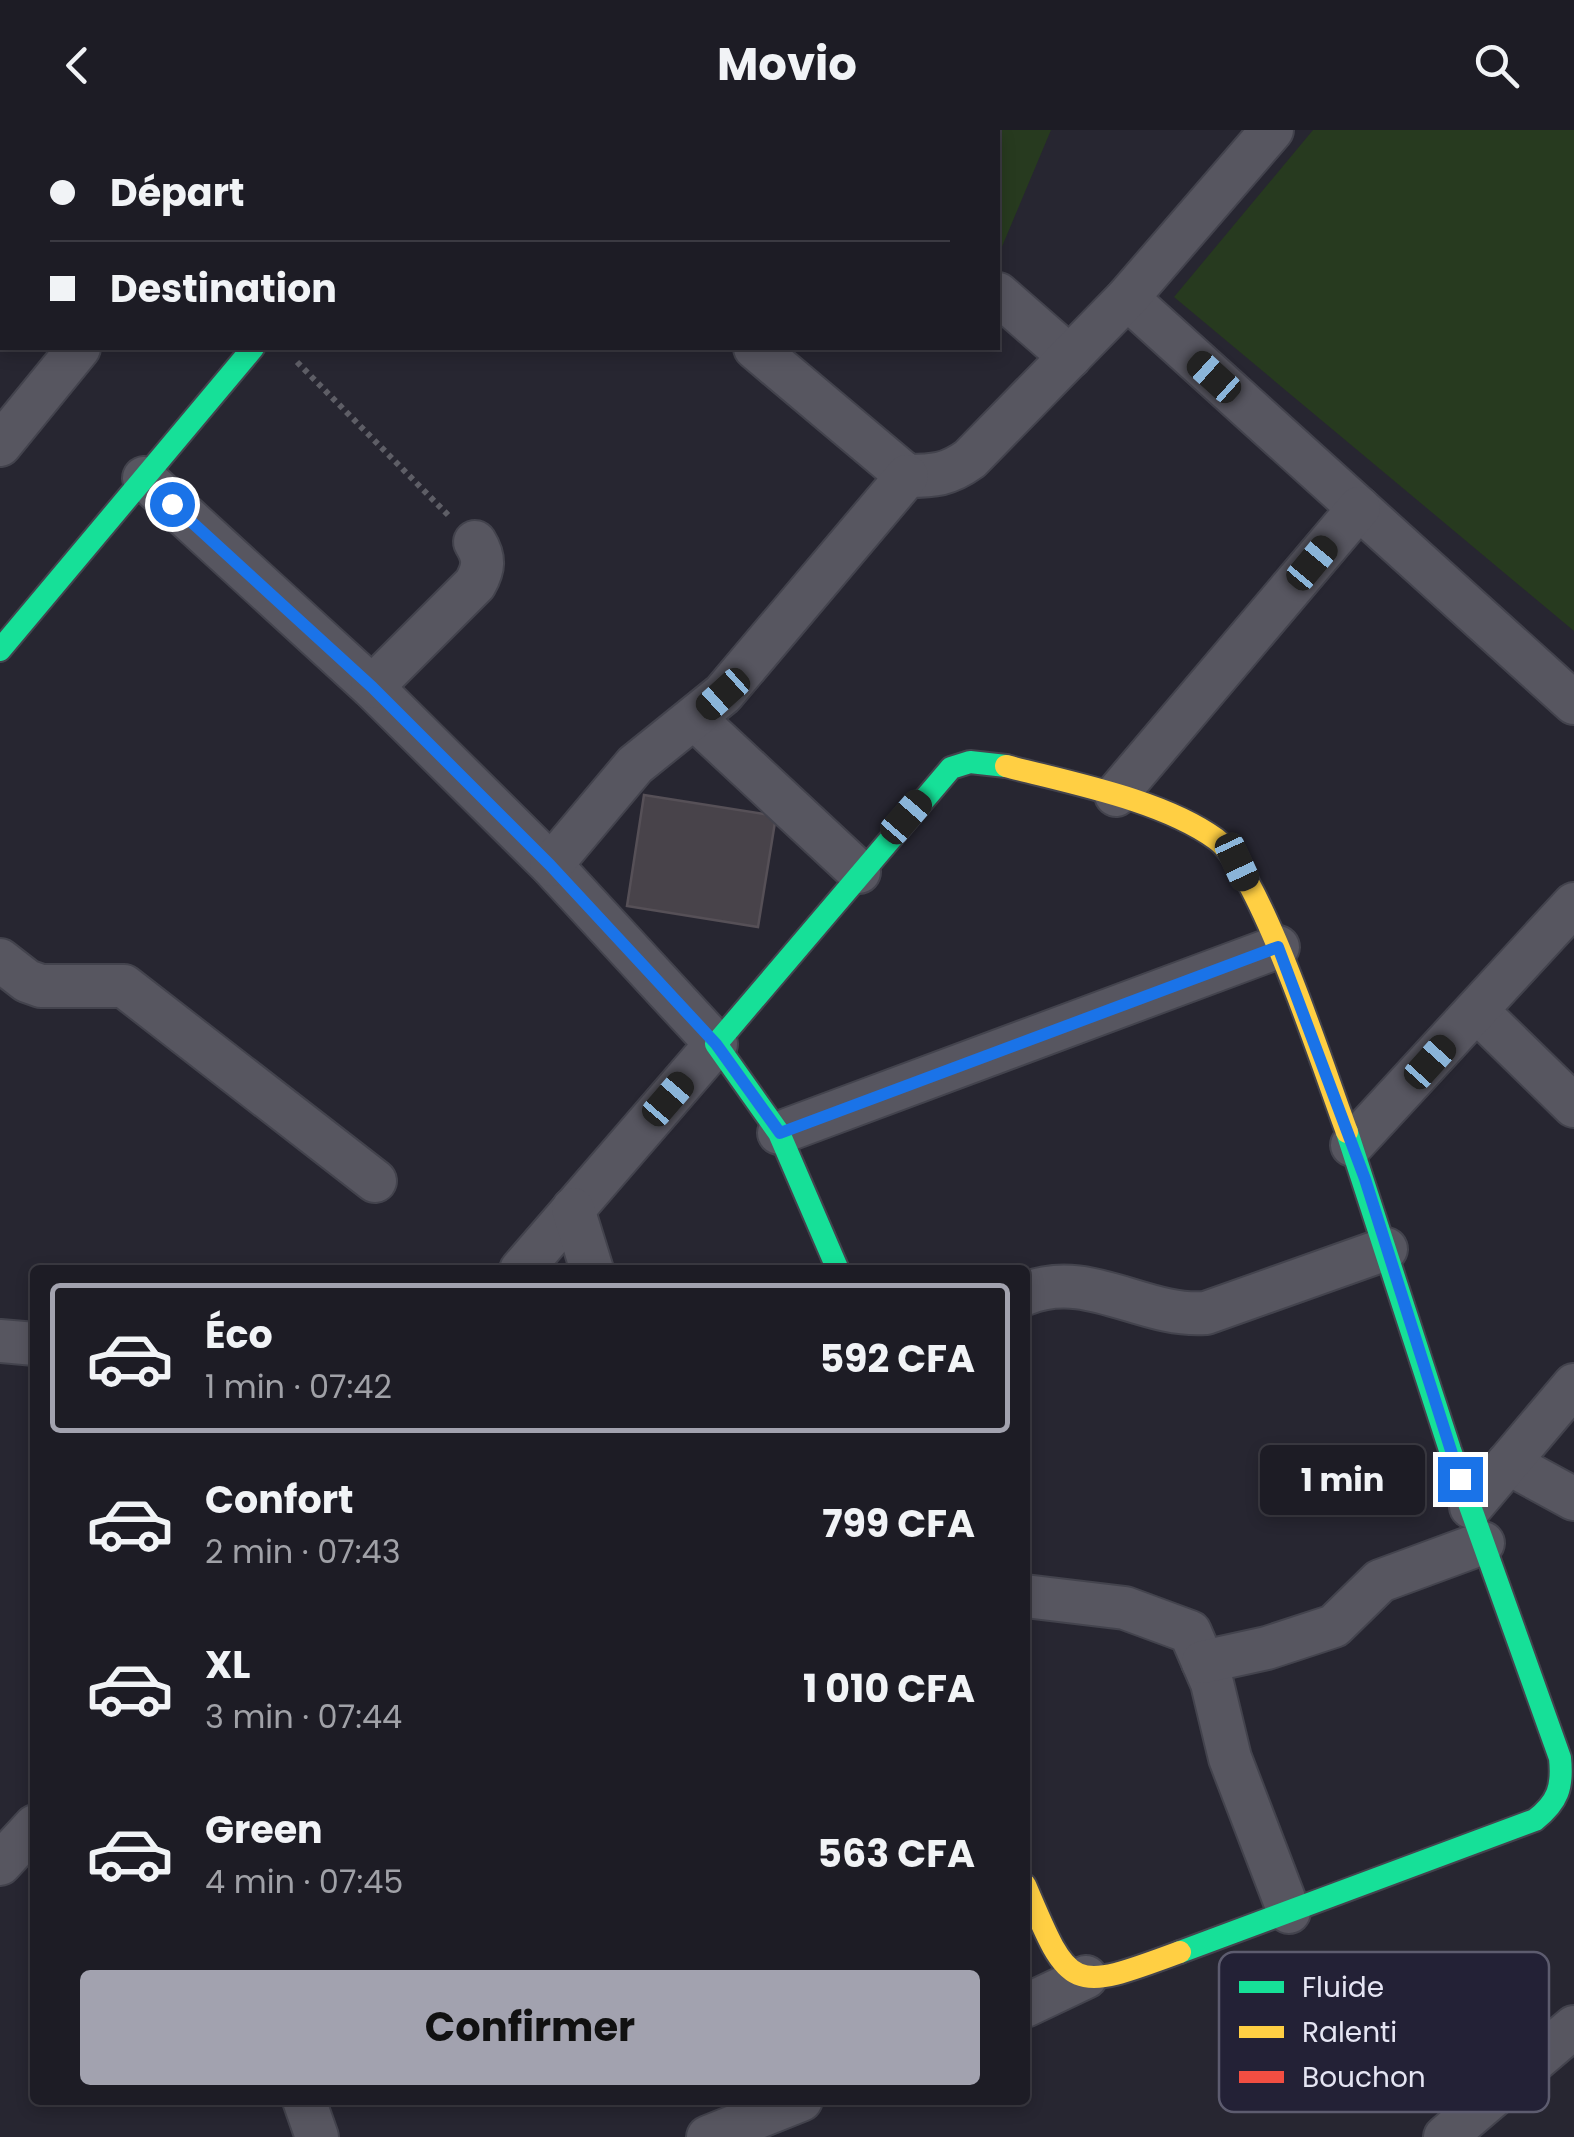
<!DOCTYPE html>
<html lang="fr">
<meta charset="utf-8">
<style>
body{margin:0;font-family:Poppins,sans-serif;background:#25252d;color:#f1f3f6;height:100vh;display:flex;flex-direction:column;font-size:38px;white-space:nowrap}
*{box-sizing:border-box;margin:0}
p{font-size:32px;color:#a0a1a7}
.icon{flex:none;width:55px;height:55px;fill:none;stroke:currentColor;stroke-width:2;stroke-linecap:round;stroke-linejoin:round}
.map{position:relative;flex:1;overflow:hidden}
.side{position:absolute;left:30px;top:1135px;width:1000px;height:840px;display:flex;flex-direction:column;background:#1d1c25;border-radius:10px;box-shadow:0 5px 15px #0003,0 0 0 2px #3b3a42}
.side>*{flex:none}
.banner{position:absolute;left:0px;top:0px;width:1000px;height:220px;box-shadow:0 5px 15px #0003,0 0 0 2px #3b3a42;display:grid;align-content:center;height:220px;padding:0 50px;background:#1d1c25}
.end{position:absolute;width:45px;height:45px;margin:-22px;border:12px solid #1a73e8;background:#fff;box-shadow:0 0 0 5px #fff}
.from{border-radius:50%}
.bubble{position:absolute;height:70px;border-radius:10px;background:#1d1c25;box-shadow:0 5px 15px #0003,0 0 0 2px #3b3a42;font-size:32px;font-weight:700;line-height:70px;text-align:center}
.car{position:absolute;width:30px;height:60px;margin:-30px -15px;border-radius:12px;box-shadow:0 0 8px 2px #0007;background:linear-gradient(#222 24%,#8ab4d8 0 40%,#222 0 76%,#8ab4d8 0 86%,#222 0)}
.banner b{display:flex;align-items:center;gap:35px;height:95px;font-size:38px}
.banner b+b{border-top:2px solid #3b3a42}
.banner i{width:25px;height:25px;background:#f1f3f6}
ul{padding:18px 0 0;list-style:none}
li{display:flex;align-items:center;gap:30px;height:150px;margin:0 20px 15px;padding:0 30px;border:5px solid transparent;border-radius:10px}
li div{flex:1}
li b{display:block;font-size:38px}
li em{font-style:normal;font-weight:700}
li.current{border-color:#a2a2af}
li>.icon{width:90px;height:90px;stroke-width:1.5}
.cta{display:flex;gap:20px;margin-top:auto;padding:20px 50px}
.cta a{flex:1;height:115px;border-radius:10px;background:#a2a2af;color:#111;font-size:40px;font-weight:700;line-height:115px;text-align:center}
header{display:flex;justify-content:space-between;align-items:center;height:130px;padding:0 50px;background:#1d1c25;font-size:45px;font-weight:700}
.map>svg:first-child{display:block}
.green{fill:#273a1f}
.building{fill:#48434a;stroke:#565057;stroke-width:2.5}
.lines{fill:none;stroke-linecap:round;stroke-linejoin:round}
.lane-casing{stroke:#43434d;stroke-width:26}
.street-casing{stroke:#43434d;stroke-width:46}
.fast-casing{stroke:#43434d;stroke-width:26}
.slow-casing{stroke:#43434d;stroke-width:26}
.jam-casing{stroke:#43434d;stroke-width:26}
.path{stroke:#5e5e66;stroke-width:6;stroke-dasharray:5 5;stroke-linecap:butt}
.lane{stroke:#575660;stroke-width:22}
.street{stroke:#575660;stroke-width:42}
.fast{stroke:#16e098;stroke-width:22}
.slow{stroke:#ffcf43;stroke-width:22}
.jam{stroke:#f24e42;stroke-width:22}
.route{stroke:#1a73e8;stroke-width:12}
.key{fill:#232136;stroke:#5d5c6f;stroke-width:2.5}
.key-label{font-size:28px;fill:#e5e5f3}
</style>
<header><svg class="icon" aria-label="back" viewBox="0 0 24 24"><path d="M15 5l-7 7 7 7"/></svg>Movio<svg class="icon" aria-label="search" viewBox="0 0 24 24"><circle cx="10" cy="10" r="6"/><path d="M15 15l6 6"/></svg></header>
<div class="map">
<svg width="1574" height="2007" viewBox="0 0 1574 2007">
<rect width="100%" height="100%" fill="#272631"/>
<g class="green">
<path d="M861 0H1051L1001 119 998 116V2Z"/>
<path d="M1313 0H1574V501L1174 167Z"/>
</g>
<path class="building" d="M644 665 776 686 758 797 627 776Z"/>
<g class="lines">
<g class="lane-casing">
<path id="lane" d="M0 40 2 39"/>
</g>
<g class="street-casing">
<g id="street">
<path d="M488 0 491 2"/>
<path d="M808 0 811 2"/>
<path d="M253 2 255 0"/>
<path d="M998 164 1070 227"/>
<path d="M1127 168 1574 573"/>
<path d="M755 218 907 346C934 346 948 345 970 329L1127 168 1272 0"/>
<path d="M0 315 79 218"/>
<path d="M144 348 372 557 551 735 716 914 521 1140"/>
<path d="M372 557 475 454C484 438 485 428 475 412"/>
<path d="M695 589 859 742"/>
<path d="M1116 665 1359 378"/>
<path d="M551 735 635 635 723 564 907 346"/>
<path d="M0 830 27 851 41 856H124L375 1051"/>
<path d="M1477 881 1574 976"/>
<path d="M779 1003 1278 817"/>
<path d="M1352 1015 1574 774"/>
<path d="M573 1079 592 1140"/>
<path d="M1025 1164C1088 1138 1143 1188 1206 1183L1386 1119"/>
<path d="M0 1211 35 1214"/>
<path d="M1508 1333 1574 1369"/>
<path d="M1471 1377 1574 1255"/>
<path d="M1025 1466 1125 1478 1190 1502 1212 1553 1230 1628 1289 1782"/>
<path d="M1203 1532 1267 1518 1334 1496 1380 1451 1483 1413"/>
<path d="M0 1734 35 1696"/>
<path d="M1025 1876 1086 1847"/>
<path d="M304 1970 317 2007"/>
<path d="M708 2007 801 1970"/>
<path d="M1445 2007 1574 1897"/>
</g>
</g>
<g class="fast-casing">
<g id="fast">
<path d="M0 520 253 218"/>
<path d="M838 1140 779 1003 716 914 951 638 970 632 1006 636"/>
<path d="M1180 1822 1535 1690C1558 1672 1563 1657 1560 1628L1450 1320 1347 1002"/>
</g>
</g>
<g class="slow-casing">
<g id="slow">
<path d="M1006 636C1071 653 1162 670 1216 709 1261 742 1324 941 1347 1002"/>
<path d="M1025 1755C1070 1862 1070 1863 1180 1822"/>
</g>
</g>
<g class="jam-casing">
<path id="jam" d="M437 2 439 0"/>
</g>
<path class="path" d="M297 232 450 387"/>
<use href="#lane" class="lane"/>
<use href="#street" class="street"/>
<use href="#fast" class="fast"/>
<use href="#slow" class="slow"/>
<use href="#jam" class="jam"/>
</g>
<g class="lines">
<path class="route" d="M172 374 372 557 550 735 716 914 780 1003 1278 817 1365 1049 1460 1349"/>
</g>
<rect x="1219" y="1822" width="330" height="160" rx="15" class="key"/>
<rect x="1239" y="1851" width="45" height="12" fill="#16e098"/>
<rect x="1239" y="1896" width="45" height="12" fill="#ffcf43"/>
<rect x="1239" y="1941" width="45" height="12" fill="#f24e42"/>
<g class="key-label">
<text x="1302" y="1867">Fluide</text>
<text x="1302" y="1912">Ralenti</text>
<text x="1302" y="1957">Bouchon</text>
</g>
</svg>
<i class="end from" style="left:172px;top:374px"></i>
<i class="end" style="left:1460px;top:1349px"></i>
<div class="bubble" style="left:1260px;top:1315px;width:165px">1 min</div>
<i class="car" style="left:1214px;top:247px;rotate:312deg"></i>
<i class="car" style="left:1312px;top:433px;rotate:40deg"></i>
<i class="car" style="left:723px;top:564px;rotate:228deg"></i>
<i class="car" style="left:906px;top:687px;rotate:41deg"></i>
<i class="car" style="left:1237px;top:732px;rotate:155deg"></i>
<i class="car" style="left:1430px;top:932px;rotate:42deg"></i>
<i class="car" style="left:668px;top:969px;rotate:41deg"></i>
<div class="banner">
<b><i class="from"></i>Départ</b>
<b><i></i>Destination</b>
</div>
<section class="side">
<ul>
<li class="current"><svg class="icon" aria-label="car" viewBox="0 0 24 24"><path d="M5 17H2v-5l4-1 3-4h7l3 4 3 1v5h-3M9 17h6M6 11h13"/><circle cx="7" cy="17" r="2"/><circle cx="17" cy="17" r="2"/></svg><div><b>Éco</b><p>1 min · 07:42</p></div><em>592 CFA</em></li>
<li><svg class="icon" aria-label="car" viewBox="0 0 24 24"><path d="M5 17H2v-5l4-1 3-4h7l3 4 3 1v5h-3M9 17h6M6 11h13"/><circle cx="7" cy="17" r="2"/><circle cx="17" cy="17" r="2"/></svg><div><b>Confort</b><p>2 min · 07:43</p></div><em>799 CFA</em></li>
<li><svg class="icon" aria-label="car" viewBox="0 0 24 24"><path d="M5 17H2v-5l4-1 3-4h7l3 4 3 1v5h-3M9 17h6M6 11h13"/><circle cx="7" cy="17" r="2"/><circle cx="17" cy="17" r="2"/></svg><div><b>XL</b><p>3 min · 07:44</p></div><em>1 010 CFA</em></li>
<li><svg class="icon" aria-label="car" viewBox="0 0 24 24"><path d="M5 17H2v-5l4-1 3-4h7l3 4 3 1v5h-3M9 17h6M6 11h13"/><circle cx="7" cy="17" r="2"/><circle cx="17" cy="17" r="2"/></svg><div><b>Green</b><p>4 min · 07:45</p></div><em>563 CFA</em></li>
</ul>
<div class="cta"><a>Confirmer</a></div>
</section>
</div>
